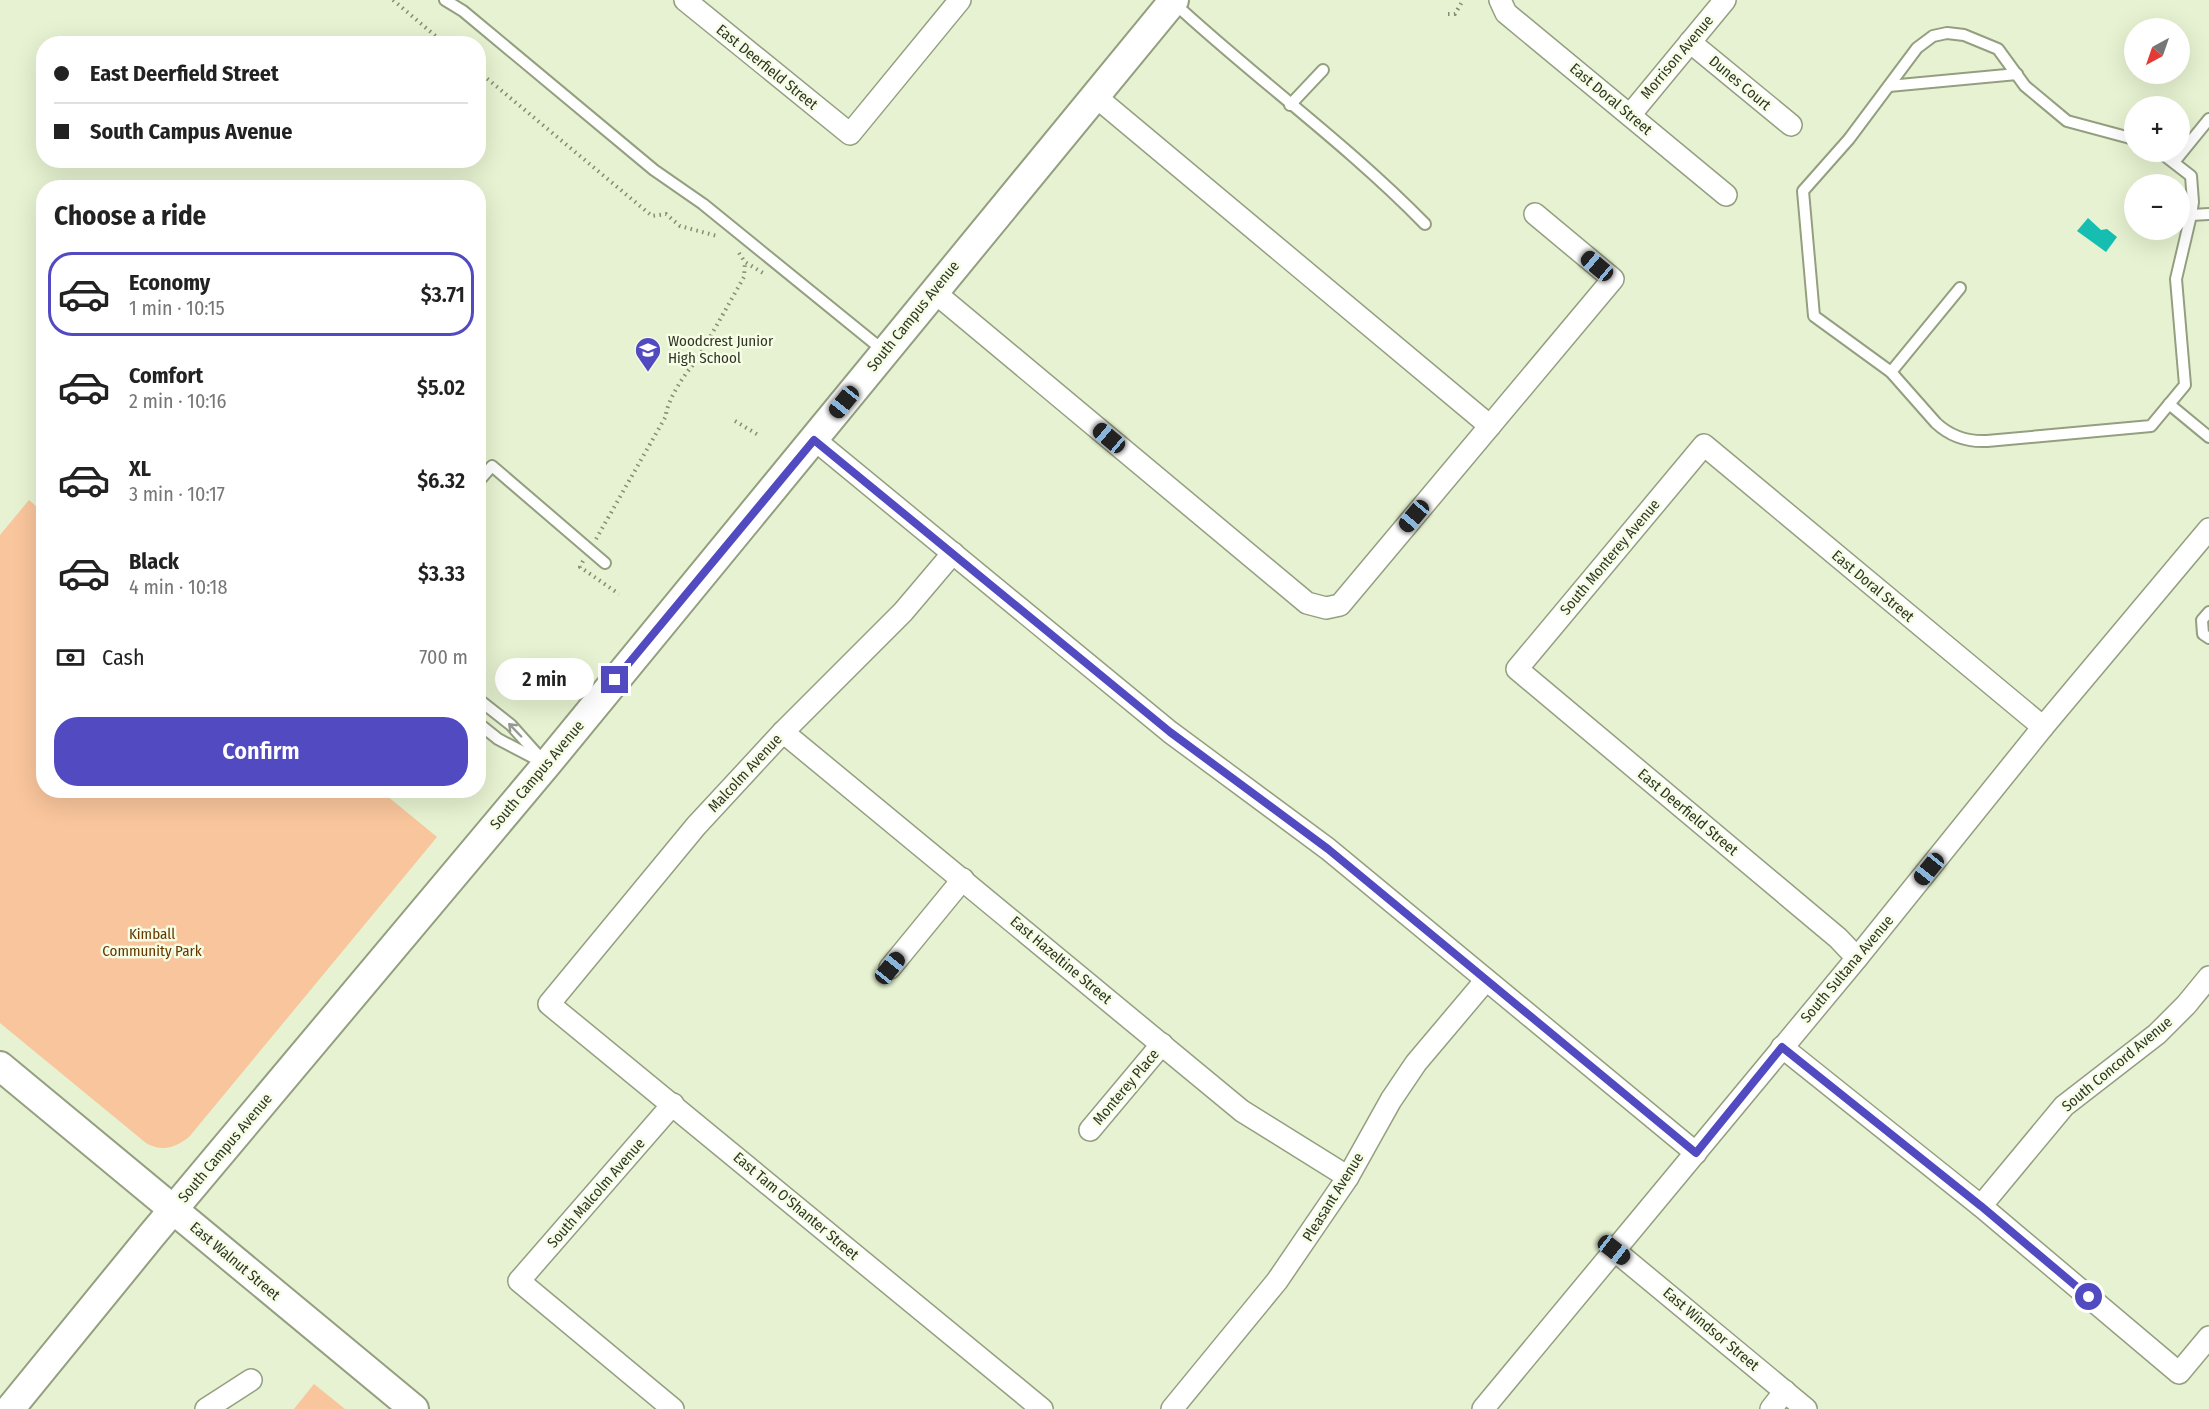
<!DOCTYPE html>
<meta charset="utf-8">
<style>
body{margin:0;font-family:"Fira Sans Condensed",sans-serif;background:#f6f6f6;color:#222;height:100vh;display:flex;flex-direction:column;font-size:22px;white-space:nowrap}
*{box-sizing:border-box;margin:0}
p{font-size:20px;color:#767676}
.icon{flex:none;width:33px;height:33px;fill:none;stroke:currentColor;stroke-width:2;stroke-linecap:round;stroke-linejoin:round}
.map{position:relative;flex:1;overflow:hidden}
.drawer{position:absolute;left:36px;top:180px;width:450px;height:618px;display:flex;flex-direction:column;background:#fff;border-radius:24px;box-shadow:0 6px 24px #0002}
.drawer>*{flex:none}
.guide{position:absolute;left:36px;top:36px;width:450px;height:132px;border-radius:24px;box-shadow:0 6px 24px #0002;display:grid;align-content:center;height:132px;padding:0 18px;background:#fff}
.needle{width:39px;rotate:220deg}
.buttons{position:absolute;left:2124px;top:18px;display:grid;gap:12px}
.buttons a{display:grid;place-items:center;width:66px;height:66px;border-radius:50%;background:#fff;box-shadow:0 6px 24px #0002;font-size:30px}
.end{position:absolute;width:27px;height:27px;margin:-14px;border:8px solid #524ac1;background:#fff;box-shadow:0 0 0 3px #fff}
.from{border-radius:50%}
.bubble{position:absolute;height:42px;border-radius:21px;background:#fff;box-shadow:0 6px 24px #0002;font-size:20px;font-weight:600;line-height:42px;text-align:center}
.car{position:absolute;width:18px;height:36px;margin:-18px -9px;border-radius:8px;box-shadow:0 0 4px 2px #0007;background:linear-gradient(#222 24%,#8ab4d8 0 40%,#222 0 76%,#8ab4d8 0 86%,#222 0)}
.guide b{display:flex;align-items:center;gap:21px;height:57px;font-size:22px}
.guide b+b{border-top:2px solid #e0e0e0}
.guide i{width:15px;height:15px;background:#222}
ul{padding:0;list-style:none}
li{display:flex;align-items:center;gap:18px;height:84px;margin:0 12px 9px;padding:0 6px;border:3px solid transparent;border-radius:24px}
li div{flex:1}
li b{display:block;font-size:22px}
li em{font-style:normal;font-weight:600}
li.selected{border-color:#524ac1}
li>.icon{width:54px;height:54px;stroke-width:1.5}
h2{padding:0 18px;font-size:27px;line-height:72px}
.pay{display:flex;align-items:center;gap:15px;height:66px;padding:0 18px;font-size:22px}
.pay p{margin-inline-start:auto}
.cta{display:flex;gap:12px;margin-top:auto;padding:12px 18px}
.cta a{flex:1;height:69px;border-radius:24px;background:#524ac1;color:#fff;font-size:24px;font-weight:600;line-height:69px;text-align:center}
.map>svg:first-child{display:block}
.green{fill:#f8c59c}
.water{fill:#15beb1}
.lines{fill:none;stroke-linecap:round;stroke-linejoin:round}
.lane-casing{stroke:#949f80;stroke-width:14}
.street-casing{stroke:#949f80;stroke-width:24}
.secondary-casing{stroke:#949f80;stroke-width:32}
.path{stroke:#848c75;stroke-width:4;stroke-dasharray:1.5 4.5;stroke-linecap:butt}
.lane{stroke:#fff;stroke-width:10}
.street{stroke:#fff;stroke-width:21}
.secondary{stroke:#fff;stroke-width:28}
.oneway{stroke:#989a94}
.route{stroke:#524ac1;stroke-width:8}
.labels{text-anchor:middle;stroke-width:5;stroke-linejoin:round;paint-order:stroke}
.street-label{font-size:15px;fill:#313528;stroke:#f5fee4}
.poi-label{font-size:15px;fill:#313528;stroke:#f5fee4;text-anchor:start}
.park-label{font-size:15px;fill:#673600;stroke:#f5fee4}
</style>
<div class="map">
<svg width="2209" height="1409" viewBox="0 0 2209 1409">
<rect width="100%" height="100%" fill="#e6f2d1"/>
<g class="green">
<path d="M29 500 43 512 44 790 381 791 437 837 189 1137C175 1148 162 1152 146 1143L0 1023V535Z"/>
<path d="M314 1384 345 1409H294Z"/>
</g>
<path class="water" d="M2088 218 2101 230 2107 229 2117 237 2106 252 2077 231Z"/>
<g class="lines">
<g class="lane-casing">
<g id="lane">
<path d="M445 0 463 11 654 170 703 204 884 351"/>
<path d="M1173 2C1255 78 1347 144 1425 224"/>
<path d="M1889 86 2017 74"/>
<path d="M1290 105 1323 70"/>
<path d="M2134 139 2067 121 2025 86 1998 49 1964 35 1947 33 1933 36 1917 48 1849 139 1803 191 1814 316 1891 372 1936 423C1951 437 1967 442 1987 441L2151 426 2185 385 2176 279 2191 215 2193 202 2191 176 2160 152"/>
<path d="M2174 162 2209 119"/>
<path d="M2191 215 2209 214"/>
<path d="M1891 372 1960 288"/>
<path d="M2169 404 2209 437"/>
<path d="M478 482 492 466 605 563"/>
<path d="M2209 612 2202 620 2203 634 2209 638"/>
<path d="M478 699 511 725 546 764"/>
<path d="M478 723 498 739 538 760"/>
</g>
</g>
<g class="street-casing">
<g id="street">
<path d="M685 0 850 134 960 0"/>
<path d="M1500 0 1506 13 1726 195"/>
<path d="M1690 42 1791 125"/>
<path d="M1095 96 1490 426"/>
<path d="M1630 115 1725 0"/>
<path d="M933 291 1307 603 1326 608 1340 605 1613 279 1535 214"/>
<path d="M815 440 1170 732 1328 849 1696 1153"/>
<path d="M953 553 903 612 783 732 696 826 549 1004 1042 1409"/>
<path d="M783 732 1242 1111 1348 1177"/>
<path d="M1857 958 1838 938 1517 669 1704 445 2043 727"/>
<path d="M890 968 963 879"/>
<path d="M1782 1047 1981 1206 2179 1373 2209 1337"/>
<path d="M673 1104 519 1281 673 1409"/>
<path d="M1090 1130 1162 1044"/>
<path d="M1981 1206 2064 1106 2157 1034 2186 1005 2209 977"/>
<path d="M1614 1250 1806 1409"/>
<path d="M206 1409 251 1380"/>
<path d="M1172 1409 1277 1281 1348 1177 1391 1100 1416 1063 1486 980"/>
<path d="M1483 1409 1857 958 2043 727 2209 529"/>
<path d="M1771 1409 1785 1391"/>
</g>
</g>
<g class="secondary-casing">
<g id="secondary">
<path d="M0 1066 414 1409"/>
<path d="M10 1409 151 1236 547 764 1174 0"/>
</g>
</g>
<g class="path">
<path d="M393 0 445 44"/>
<path d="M1448 14H1455L1463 0"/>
<path d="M478 71 652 216 666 214 680 226 717 236"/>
<path d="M739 253 745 262 763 273"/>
<path d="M735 421 760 436"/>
<path d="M596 539 666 416C666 402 686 371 696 362L744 277 745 262"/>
<path d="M583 561 580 567 619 594"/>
</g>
<use href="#lane" class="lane"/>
<use href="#street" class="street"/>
<use href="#secondary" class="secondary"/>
</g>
<defs><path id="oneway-shaft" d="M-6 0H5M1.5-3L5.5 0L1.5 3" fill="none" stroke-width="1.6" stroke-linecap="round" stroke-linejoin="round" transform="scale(1.5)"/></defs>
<use class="oneway" href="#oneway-shaft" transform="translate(515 730) rotate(-134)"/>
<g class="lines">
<path class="route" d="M615 680 814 440 1170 732 1328 849 1696 1153 1782 1047 1981 1206 2089 1297"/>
</g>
<defs>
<g id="school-pin" transform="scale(1.35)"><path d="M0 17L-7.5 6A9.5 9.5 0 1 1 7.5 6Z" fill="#524ac1" stroke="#f5fee4"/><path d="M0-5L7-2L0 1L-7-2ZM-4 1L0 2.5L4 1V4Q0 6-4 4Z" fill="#fff"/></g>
</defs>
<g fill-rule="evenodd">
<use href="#school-pin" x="648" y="350"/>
</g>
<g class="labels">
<g class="street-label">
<text transform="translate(1677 57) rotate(-50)" y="5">Morrison Avenue</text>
<text transform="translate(767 67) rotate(39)" y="5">East Deerfield Street</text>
<text transform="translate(1740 83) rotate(40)" y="5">Dunes Court</text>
<text transform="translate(1611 99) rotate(40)" y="5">East Doral Street</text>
<text transform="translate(913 316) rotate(-51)" y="5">South Campus Avenue</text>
<text transform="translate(1610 557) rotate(-50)" y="5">South Monterey Avenue</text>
<text transform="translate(1873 586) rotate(40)" y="5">East Doral Street</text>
<text transform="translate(745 773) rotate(-47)" y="5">Malcolm Avenue</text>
<text transform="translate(537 775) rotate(-50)" y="5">South Campus Avenue</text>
<text transform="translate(1688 812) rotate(40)" y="5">East Deerfield Street</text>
<text transform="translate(1061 960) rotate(40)" y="5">East Hazeltine Street</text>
<text transform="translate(1847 969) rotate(-50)" y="5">South Sultana Avenue</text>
<text transform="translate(2117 1064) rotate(-40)" y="5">South Concord Avenue</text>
<text transform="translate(1126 1087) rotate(-50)" y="5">Monterey Place</text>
<text transform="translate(225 1148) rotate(-50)" y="5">South Campus Avenue</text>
<text transform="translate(596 1193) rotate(-49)" y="5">South Malcolm Avenue</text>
<text transform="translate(1333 1197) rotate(-58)" y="5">Pleasant Avenue</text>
<text transform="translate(796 1206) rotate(40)" y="5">East Tam O'Shanter Street</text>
<text transform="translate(235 1261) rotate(40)" y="5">East Walnut Street</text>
<text transform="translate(1711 1329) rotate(40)" y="5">East Windsor Street</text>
</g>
<g class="poi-label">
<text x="668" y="346">Woodcrest Junior<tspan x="668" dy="17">High School</tspan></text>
</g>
<g class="park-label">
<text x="152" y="939">Kimball<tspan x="152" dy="17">Community Park</tspan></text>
</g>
</g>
</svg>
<div class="buttons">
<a><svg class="needle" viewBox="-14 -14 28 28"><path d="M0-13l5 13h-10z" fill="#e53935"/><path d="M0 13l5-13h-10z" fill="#767676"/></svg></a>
<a>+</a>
<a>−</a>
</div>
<i class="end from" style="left:2089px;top:1297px"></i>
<i class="end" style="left:615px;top:680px"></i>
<div class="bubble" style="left:495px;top:658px;width:99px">2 min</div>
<i class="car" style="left:1597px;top:266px;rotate:310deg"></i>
<i class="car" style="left:844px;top:402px;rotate:219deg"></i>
<i class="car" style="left:1109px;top:438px;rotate:310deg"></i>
<i class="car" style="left:1414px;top:516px;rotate:220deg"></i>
<i class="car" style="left:1929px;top:869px;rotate:219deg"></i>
<i class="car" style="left:890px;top:968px;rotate:39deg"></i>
<i class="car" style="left:1614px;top:1250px;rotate:128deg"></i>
<div class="guide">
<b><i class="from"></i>East Deerfield Street</b>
<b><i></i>South Campus Avenue</b>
</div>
<section class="drawer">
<h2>Choose a ride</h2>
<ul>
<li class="selected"><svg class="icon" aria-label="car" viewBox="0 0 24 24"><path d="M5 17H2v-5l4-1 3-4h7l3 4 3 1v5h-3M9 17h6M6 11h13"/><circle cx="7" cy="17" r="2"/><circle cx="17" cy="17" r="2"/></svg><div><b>Economy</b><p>1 min · 10:15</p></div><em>$3.71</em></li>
<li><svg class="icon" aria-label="car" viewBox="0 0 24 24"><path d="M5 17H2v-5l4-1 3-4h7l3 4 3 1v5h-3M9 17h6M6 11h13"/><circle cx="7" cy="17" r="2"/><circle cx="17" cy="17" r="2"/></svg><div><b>Comfort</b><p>2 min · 10:16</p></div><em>$5.02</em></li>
<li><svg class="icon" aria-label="car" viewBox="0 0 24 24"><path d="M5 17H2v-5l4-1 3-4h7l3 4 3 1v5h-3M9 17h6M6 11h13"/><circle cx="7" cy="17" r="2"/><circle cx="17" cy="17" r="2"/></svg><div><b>XL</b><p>3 min · 10:17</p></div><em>$6.32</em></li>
<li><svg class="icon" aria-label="car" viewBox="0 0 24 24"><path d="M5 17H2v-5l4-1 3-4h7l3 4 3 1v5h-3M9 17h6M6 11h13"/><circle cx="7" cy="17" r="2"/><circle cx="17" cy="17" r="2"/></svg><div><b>Black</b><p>4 min · 10:18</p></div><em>$3.33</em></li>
</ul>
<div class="pay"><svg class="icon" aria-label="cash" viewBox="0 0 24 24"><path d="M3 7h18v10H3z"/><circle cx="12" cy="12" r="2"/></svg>Cash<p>700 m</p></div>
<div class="cta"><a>Confirm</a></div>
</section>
</div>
